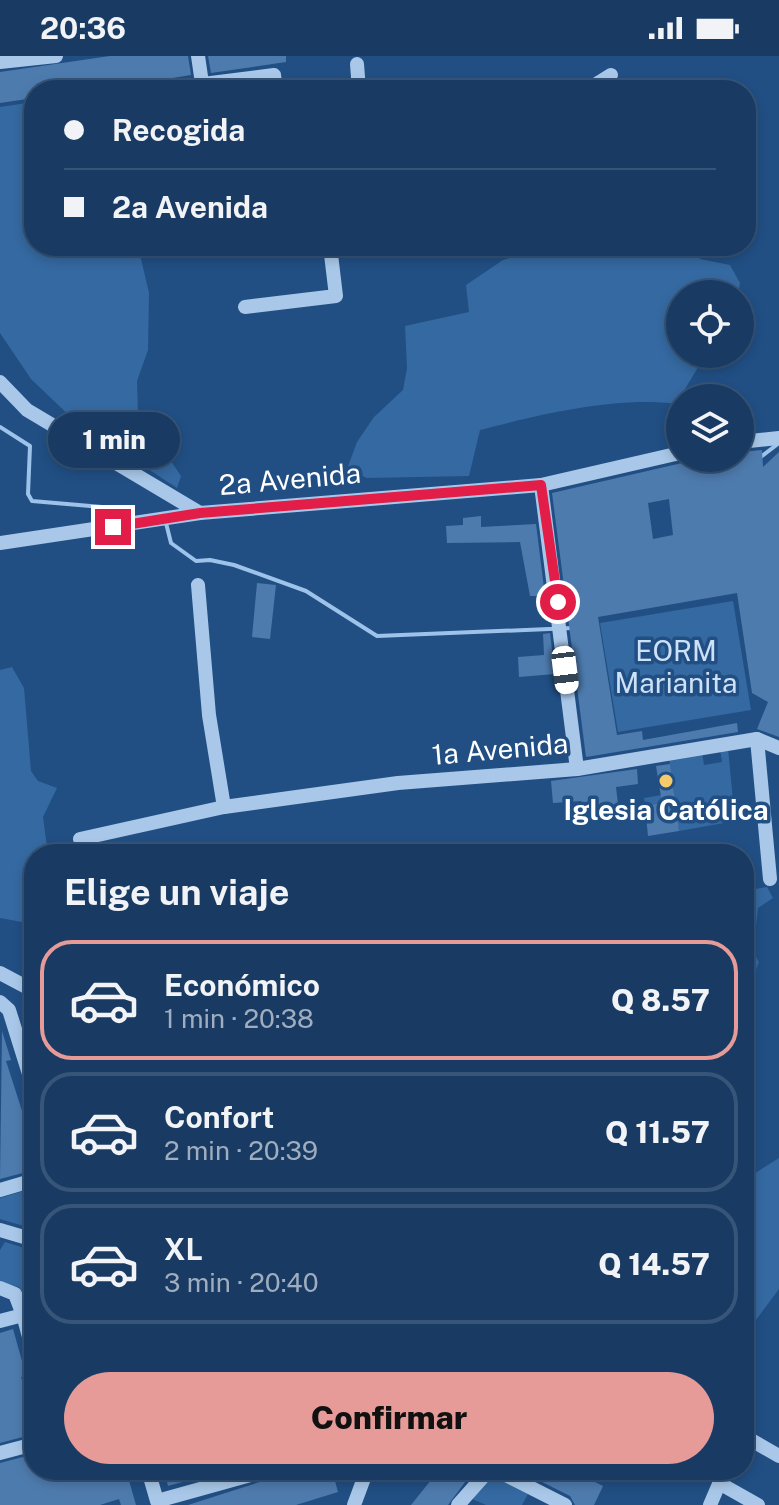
<!DOCTYPE html>
<html lang="es">
<meta charset="utf-8">
<style>
body{margin:0;font-family:"Public Sans",sans-serif;background:#26466c;color:#f1f3f6;height:100vh;display:flex;flex-direction:column;font-size:30px;white-space:nowrap}
*{box-sizing:border-box;margin:0}
p{font-size:26px;color:#9fadbe}
.icon{flex:none;width:44px;height:44px;fill:none;stroke:currentColor;stroke-width:2;stroke-linecap:round;stroke-linejoin:round}
.map{position:relative;flex:1;overflow:hidden}
.details{position:absolute;left:24px;top:788px;width:730px;height:636px;display:flex;flex-direction:column;background:#193b63;border-radius:32px;box-shadow:0 4px 12px #0003,0 0 0 2px #375578}
.details>*{flex:none}
.top-card{position:absolute;left:24px;top:24px;width:732px;height:176px;border-radius:32px;box-shadow:0 4px 12px #0003,0 0 0 2px #375578;display:grid;align-content:center;height:176px;padding:0 40px;background:#193b63}
.fabs{position:absolute;left:666px;top:224px;display:grid;gap:16px}
.fabs a{display:grid;place-items:center;width:88px;height:88px;border-radius:50%;background:#193b63;box-shadow:0 4px 12px #0003,0 0 0 2px #375578;font-size:40px}
.end{position:absolute;width:36px;height:36px;margin:-18px;border:10px solid #e11d48;background:#fff;box-shadow:0 0 0 4px #fff}
.from{border-radius:50%}
.bubble{position:absolute;height:56px;border-radius:28px;background:#193b63;box-shadow:0 4px 12px #0003,0 0 0 2px #375578;font-size:26px;font-weight:800;line-height:56px;text-align:center}
.car{position:absolute;width:24px;height:48px;margin:-24px -12px;border-radius:10px;box-shadow:0 0 6px 2px #0007;background:linear-gradient(#fff 24%,#345 0 40%,#fff 0 76%,#345 0 86%,#fff 0)}
.top-card b{display:flex;align-items:center;gap:28px;height:76px;font-size:30px}
.top-card b+b{border-top:2px solid #375578}
.top-card i{width:20px;height:20px;background:#f1f3f6}
ul{padding:0;list-style:none}
li{display:flex;align-items:center;gap:24px;height:120px;margin:0 16px 12px;padding:0 24px;border:4px solid #375578;border-radius:32px}
li div{flex:1}
li b{display:block;font-size:30px}
li em{font-style:normal;font-weight:800}
li.on{border-color:#e69b98}
li>.icon{width:72px;height:72px;stroke-width:1.5}
h2{padding:0 40px;font-size:36px;line-height:96px}
.cta{display:flex;gap:16px;margin-top:auto;padding:16px 40px}
.cta a{flex:1;height:92px;border-radius:48px;background:#e69b98;color:#111;font-size:32px;font-weight:800;line-height:92px;text-align:center}
.status{display:flex;justify-content:space-between;align-items:center;height:56px;padding:0 40px;background:#193b63;direction:ltr}
.status svg{height:22px;fill:currentColor}
.map>svg:first-child{display:block}
.green{fill:#3569a1}
.lines{fill:none;stroke-linecap:round;stroke-linejoin:round}
.stream{stroke:#9dc3ea;stroke-width:4}
.building{fill:#4e7bae;fill-rule:evenodd}
.minor{stroke:#a9c8e9;stroke-width:14}
.route{stroke:#e11d48;stroke-width:10}
.poi-dot{fill:#f5ca6a;stroke:#214f84;stroke-width:3}
.labels{text-anchor:middle;stroke-width:7;stroke-linejoin:round;paint-order:stroke}
.street-label{font-size:28px;fill:#fff;stroke:#214f84}
.park-label{font-size:28px;fill:#cde1f7;stroke:#214f84}
.poi-label{font-size:28px;font-weight:bold;fill:#fff;stroke:#214f84}
</style>
<div class="status"><b>20:36</b><svg viewBox="0 0 49 12"><path d="M0 12V9h3v3zM5 12V6h3v6zM10 12V3h3v9zM15 12V0h3v12zM26 1h20v11H26zM47 4h2v5h-2z"/></svg></div>
<div class="map">
<svg width="779" height="1449" viewBox="0 0 779 1449">
<rect width="100%" height="100%" fill="#214f84"/>
<g class="green">
<path d="M34 46V190H138L149 237 148 294 137 325 138 360 149 385 166 398 181 420 177 432 75 365 31 323 0 277V51Z"/>
<path d="M546 190H695L700 203 730 209 740 227 738 238H680V298H706L676 348C617 340 538 359 480 374L469 420 367 422 347 413 357 386 374 361 403 334 407 312 405 270 469 256 466 229 503 204Z"/>
<path d="M733 545 751 654 618 676 600 567Z"/>
<path d="M12 611 24 632 31 715 38 725 57 732 43 761 48 798H34V861L27 867 0 862V614Z"/>
<path d="M728 692 735 765 679 775 674 745 645 750 644 742 674 737 669 702 702 696 704 709 722 706 720 693Z"/>
<path d="M767 831 773 842 758 852 753 896 759 906 747 937 744 835Z"/>
<path d="M779 1102V1233L744 1280V1124Z"/>
<path d="M34 1132V1173L0 1163V1142Z"/>
<path d="M5 1186 34 1195V1253L19 1231 0 1226V1194Z"/>
<path d="M492 1419 528 1438 522 1449H486L472 1443Z"/>
</g>
<g class="lines">
<g class="stream">
<path d="M0 371 30 390 28 438 32 445 102 451"/>
<path d="M758 403 779 387"/>
<path d="M166 467 171 487 196 505 210 504 234 509 306 535 377 580 573 572"/>
</g>
</g>
<g class="building">
<path d="M110 0H188L191 19 98 34H34V42L0 47V16Z"/>
<path d="M208 0H286V6L211 17Z"/>
<path d="M762 394 763 411 779 396V681L757 673 768 646 752 637 737 537 598 561 617 679 642 675 643 684 737 667 738 676 586 701 552 437 682 407 688 402H740V396ZM669 443 673 479 653 483 648 447Z"/>
<path d="M481 460V471L536 468 545 540H530L520 486 447 487 446 470 463 469V462Z"/>
<path d="M257 527 276 529 270 583 252 581Z"/>
<path d="M550 577 555 618 519 621 518 601 544 599 543 578Z"/>
<path d="M670 708 679 775 648 780 645 750 662 747 656 710Z"/>
<path d="M637 713 638 728 616 731 618 748 581 754V745L553 747 551 725Z"/>
<path d="M2 975 11 1004 6 1005 34 1092V1114L0 1123Z"/>
<path d="M13 1273 26 1319 21 1321 34 1357V1378L0 1387V1277Z"/>
<path d="M34 1398V1414H53L55 1420 77 1414H126L136 1449H121L119 1443 100 1449H0V1407Z"/>
<path d="M164 1414H215V1417L168 1430Z"/>
<path d="M297 1414H332L338 1436 296 1449H188Z"/>
<path d="M439 1414H474L448 1449H411Z"/>
<path d="M518 1414H571L603 1430 594 1449H575L570 1440Z"/>
</g>
<g class="lines">
<g class="minor">
<path d="M198 0 203 34"/>
<path d="M0 6 56 0"/>
<path d="M357 8 359 34"/>
<path d="M155 34 274 19 276 34"/>
<path d="M587 34 611 19"/>
<path d="M181 192 197 190"/>
<path d="M245 251 336 240 330 190"/>
<path d="M0 326 27 354 200 457"/>
<path d="M740 386 779 382"/>
<path d="M541 429 577 713"/>
<path d="M0 487 200 457 541 429 680 397"/>
<path d="M198 529 209 659 224 751"/>
<path d="M757 683 770 823"/>
<path d="M80 783 224 751 398 727 577 713 757 683 779 692"/>
<path d="M0 917 34 935"/>
<path d="M0 946 9 954 34 1034"/>
<path d="M0 1134 34 1124"/>
<path d="M0 1174 34 1184"/>
<path d="M0 1232 15 1238 23 1259 0 1265"/>
<path d="M23 1259 34 1299"/>
<path d="M744 1380 779 1400"/>
<path d="M0 1397 34 1388"/>
<path d="M148 1414 157 1445 269 1414"/>
<path d="M496 1414 565 1449"/>
<path d="M719 1427 758 1449"/>
<path d="M354 1449 367 1414"/>
<path d="M458 1449 489 1414"/>
<path d="M710 1449 725 1414"/>
</g>
</g>
<g class="lines">
<path class="route" d="M113 471 200 457 541 429 558 546"/>
</g>
<circle class="poi-dot" cx="666" cy="725" r="8"/>
<g class="labels">
<g class="street-label">
<text transform="translate(290 423) rotate(-5)" y="10">2a Avenida</text>
<text transform="translate(500 693) rotate(-5)" y="10">1a Avenida</text>
</g>
<g class="park-label">
<text x="676" y="605">EORM<tspan x="676" dy="32">Marianita</tspan></text>
</g>
<g class="poi-label">
<text x="666" y="764">Iglesia Católica</text>
</g>
</g>
</svg>
<div class="fabs">
<a><svg class="icon" aria-label="locate" viewBox="0 0 24 24"><circle cx="12" cy="12" r="6"/><path d="M12 2v4M12 18v4M2 12h4M18 12h4"/></svg></a>
<a><svg class="icon" aria-label="layers" viewBox="0 0 24 24"><path d="M12 4l9 5-9 5-9-5zM3 14l9 5 9-5"/></svg></a>
</div>
<i class="end from" style="left:558px;top:546px"></i>
<i class="end" style="left:113px;top:471px"></i>
<div class="bubble" style="left:48px;top:356px;width:132px">1 min</div>
<i class="car" style="left:565px;top:614px;rotate:173deg"></i>
<div class="top-card">
<b><i class="from"></i>Recogida</b>
<b><i></i>2a Avenida</b>
</div>
<section class="details">
<h2>Elige un viaje</h2>
<ul>
<li class="on"><svg class="icon" aria-label="car" viewBox="0 0 24 24"><path d="M5 17H2v-5l4-1 3-4h7l3 4 3 1v5h-3M9 17h6M6 11h13"/><circle cx="7" cy="17" r="2"/><circle cx="17" cy="17" r="2"/></svg><div><b>Económico</b><p>1 min · 20:38</p></div><em>Q 8.57</em></li>
<li><svg class="icon" aria-label="car" viewBox="0 0 24 24"><path d="M5 17H2v-5l4-1 3-4h7l3 4 3 1v5h-3M9 17h6M6 11h13"/><circle cx="7" cy="17" r="2"/><circle cx="17" cy="17" r="2"/></svg><div><b>Confort</b><p>2 min · 20:39</p></div><em>Q 11.57</em></li>
<li><svg class="icon" aria-label="car" viewBox="0 0 24 24"><path d="M5 17H2v-5l4-1 3-4h7l3 4 3 1v5h-3M9 17h6M6 11h13"/><circle cx="7" cy="17" r="2"/><circle cx="17" cy="17" r="2"/></svg><div><b>XL</b><p>3 min · 20:40</p></div><em>Q 14.57</em></li>
</ul>
<div class="cta"><a>Confirmar</a></div>
</section>
</div>
